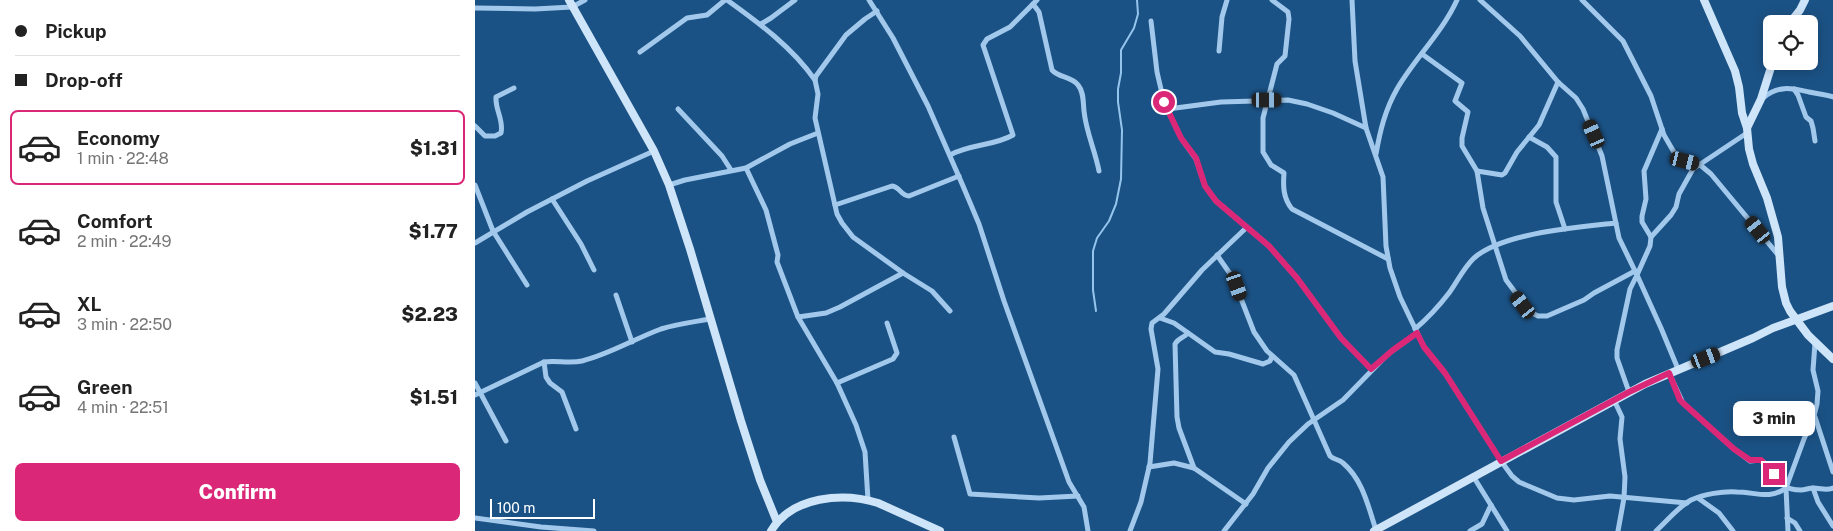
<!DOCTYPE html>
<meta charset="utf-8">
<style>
body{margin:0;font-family:"Public Sans",sans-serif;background:#f2f2f2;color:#222;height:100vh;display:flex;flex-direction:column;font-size:19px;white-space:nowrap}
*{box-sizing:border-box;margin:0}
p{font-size:16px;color:#767676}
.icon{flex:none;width:28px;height:28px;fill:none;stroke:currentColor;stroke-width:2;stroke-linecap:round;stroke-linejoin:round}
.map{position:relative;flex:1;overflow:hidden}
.sheet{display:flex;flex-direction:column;background:#fff;width:475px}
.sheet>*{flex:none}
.hud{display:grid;align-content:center;height:110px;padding:0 15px;background:#fff}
.buttons{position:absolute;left:1288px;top:15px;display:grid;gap:10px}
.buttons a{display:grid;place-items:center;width:55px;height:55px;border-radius:8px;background:#fff;box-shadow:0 2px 12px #0003;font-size:25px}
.scale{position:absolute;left:15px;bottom:12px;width:105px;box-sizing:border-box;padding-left:5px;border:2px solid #fff;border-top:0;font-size:14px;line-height:18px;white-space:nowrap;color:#fff;-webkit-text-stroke:4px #1b5285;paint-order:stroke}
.end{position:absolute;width:22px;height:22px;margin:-11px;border:6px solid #db2777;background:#fff;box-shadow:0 0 0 2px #fff}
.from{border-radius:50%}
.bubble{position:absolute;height:35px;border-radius:8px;background:#fff;box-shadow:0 2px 12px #0003;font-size:16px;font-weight:800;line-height:35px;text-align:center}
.car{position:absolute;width:15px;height:30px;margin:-15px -8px;border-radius:6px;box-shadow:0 0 4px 1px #0007;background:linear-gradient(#222 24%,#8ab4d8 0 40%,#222 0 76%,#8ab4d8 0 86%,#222 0)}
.hud b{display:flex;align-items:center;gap:18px;height:48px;font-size:19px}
.hud b+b{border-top:1px solid #e0e0e0}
.hud i{width:12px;height:12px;background:#222}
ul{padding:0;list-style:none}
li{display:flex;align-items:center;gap:15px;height:75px;margin:0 10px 8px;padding:0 5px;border:2px solid transparent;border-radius:8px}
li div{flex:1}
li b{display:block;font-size:19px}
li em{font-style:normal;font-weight:800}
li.selected{border-color:#db2777}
li>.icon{width:45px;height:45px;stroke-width:1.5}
.button{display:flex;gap:10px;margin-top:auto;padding:10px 15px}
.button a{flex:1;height:58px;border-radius:8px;background:#db2777;color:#fff;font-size:20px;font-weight:800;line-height:58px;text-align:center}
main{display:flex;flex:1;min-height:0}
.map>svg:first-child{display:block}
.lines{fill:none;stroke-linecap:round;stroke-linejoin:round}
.stream{stroke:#94c5ed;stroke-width:2}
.street{stroke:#a2c9eb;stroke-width:5}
.secondary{stroke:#cee4f8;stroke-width:8}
.route{stroke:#db2777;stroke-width:6}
</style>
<main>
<section class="sheet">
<div class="hud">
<b><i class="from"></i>Pickup</b>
<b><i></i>Drop-off</b>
</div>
<ul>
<li class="selected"><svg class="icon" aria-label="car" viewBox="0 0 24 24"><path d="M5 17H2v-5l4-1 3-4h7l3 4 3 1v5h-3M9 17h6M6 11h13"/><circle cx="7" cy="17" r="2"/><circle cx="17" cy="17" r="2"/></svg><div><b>Economy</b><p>1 min · 22:48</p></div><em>$1.31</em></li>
<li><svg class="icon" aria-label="car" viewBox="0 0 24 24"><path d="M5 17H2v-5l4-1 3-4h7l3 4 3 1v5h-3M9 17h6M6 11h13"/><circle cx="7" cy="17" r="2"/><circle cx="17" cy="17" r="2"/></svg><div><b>Comfort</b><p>2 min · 22:49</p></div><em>$1.77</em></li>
<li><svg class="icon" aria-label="car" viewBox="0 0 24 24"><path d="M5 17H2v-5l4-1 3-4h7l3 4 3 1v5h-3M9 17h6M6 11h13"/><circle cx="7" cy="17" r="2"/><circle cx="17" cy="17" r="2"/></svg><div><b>XL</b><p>3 min · 22:50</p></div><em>$2.23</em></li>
<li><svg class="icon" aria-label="car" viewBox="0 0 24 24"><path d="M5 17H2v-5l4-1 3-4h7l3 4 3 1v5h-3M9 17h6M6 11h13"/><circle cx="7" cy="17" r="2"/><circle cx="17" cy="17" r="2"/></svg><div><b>Green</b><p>4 min · 22:51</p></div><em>$1.51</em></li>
</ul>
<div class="button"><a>Confirm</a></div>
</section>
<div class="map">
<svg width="1358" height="531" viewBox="0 0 1358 531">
<rect width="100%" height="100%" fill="#1b5285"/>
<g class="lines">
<path class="stream" d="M621 311 618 290V251L622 238 634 221 641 204 646 179 647 130 643 102V89L646 73V50L659 28 663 14 662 0"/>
<g class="street">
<path d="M252 0C284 23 317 47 340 80"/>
<path d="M394 0 418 38 453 106 488 186 504 224 529 301 594 482 609 507 613 531"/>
<path d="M797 0 813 12 814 19 810 56 802 64 788 118V152L796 165 809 173C808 186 808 198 817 209L913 259"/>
<path d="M877 0 880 61 891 128 908 177 911 246 915 268 925 297 949 347 970 373 1026 461 1037 476 1044 482 1082 498 1099 500 1135 496 1212 503"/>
<path d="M1005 0 1045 36 1083 82 1101 98 1108 109 1127 156 1144 238 1162 275 1155 289 1142 350V358L1154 392"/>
<path d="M1107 0 1148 41 1176 96 1189 135 1200 154 1210 161 1224 164 1236 174 1304 256"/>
<path d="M558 4 564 12 577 70C584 78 596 76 603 85 609 92 608 102 609 111 611 132 620 150 624 171"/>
<path d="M0 8 60 9 97 7 110 0"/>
<path d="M402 11 390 19 371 35 341 76 340 80 343 94 340 118 362 214 367 223 378 237 428 273 457 291 475 311"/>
<path d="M676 21 682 72 689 102 706 138 721 159 730 186 741 201 794 246 822 278 866 338 896 369"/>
<path d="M286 24 296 18 320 0"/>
<path d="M744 51 747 17 752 0"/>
<path d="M165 52 212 18 232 15 250 0"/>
<path d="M947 54 987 83 980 101 993 112 987 138V146L1002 171 1008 208 1031 280 1055 312 1063 316H1072L1109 300 1119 293 1160 271"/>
<path d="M1319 89 1323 95 1331 117 1336 121 1338 128 1340 141"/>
<path d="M1288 98C1303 85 1316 88 1334 92 1343 94 1350 94 1358 97"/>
<path d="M203 109 247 156 256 170"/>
<path d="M693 109 746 102 813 100 832 104 858 113 891 128"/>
<path d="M0 126 10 136H20L26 133C29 120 20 110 21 97L39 88"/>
<path d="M1054 137 1072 147 1081 157V202L1090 229"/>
<path d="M901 154C905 131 910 110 922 89 940 58 967 33 982 0"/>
<path d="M475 155C495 144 519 146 538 135L508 45 512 39 535 27 562 0"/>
<path d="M271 168 291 210 303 255 302 262 323 317 362 383 381 425 390 452 393 500"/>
<path d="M1002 171 1027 175 1030 173 1042 152 1064 125 1083 82"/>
<path d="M0 185 18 231 52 285"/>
<path d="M194 185 210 180 271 168 315 144 343 133"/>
<path d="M77 199 106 244 119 270"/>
<path d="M360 205 417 186C425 187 426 196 434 196L484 176"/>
<path d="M1176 237 1167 222V216L1171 199 1169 171 1187 129"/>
<path d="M0 243 52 212 112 181 179 151"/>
<path d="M742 255 758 278 779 332 792 351 819 375 855 456C859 460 864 459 868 463 888 480 893 506 901 530"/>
<path d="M141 295 157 342"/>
<path d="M323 317 351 313 365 307 428 273"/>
<path d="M685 318 699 323 740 352 754 354 788 364 795 361 797 356"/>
<path d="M940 329C953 318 964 306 974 293 982 282 988 269 998 259 1025 233 1104 227 1141 223"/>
<path d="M713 333C709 338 703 338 700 344L702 417 704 428 719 468"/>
<path d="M69 362 71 377 75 383 87 392 101 429"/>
<path d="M1203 369 1186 328 1162 275 1175 246 1176 237 1196 215 1201 207 1204 194 1218 169 1272 133"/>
<path d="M1194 373 1208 403 1259 449 1275 461 1286 460C1302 472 1301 490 1326 490 1330 490 1334 488 1338 488 1346 488 1351 491 1358 488"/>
<path d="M0 383 31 441"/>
<path d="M362 383 418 359 422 353 412 323"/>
<path d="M0 395 69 362C81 360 94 364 107 361 135 354 159 339 186 329 202 324 218 322 235 319"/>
<path d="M1139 400 1147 417 1145 439 1150 477 1149 498 1143 531"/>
<path d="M1340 417 1358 472"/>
<path d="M479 437 495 494 564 498 603 496"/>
<path d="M674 467 699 463 719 468 771 504"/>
<path d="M998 476 1032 531"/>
<path d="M1311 488 1313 531"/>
<path d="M1338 488 1343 502 1358 526"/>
<path d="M1223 498 1244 513 1258 531"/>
<path d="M0 518 66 527 119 531"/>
<path d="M1312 518 1320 523 1325 531"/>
<path d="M655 531 666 502 675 463 683 369 676 329 677 323 689 314 727 270 772 227"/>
<path d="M749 531 778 494 793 468 814 442 833 424 868 400 913 354 942 333"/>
<path d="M995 531 1007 524 1016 505"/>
<path d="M1181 531C1192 521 1203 507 1216 500 1229 494 1248 491 1262 492 1280 492 1295 500 1311 488L1329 439 1339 416 1342 404 1343 391 1338 370 1340 343"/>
</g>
<g class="secondary">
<path d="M94 0 179 151 194 185 215 249 266 421 285 480 302 522"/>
<path d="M1229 0 1260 71 1264 87 1267 113 1272 128"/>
<path d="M1314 24 1325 10 1330 0"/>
<path d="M1298 61 1286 99 1272 128 1274 149 1278 164 1292 198 1303 237 1307 287 1311 303 1315 311 1333 335 1358 359"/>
<path d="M296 531C317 496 368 492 403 503L465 531"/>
<path d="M899 531 1170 384 1278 338 1298 328 1358 306"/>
</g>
</g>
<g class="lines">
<path class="route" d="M689 102 706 138 721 158 730 186 741 201 794 246 822 278 866 338 896 369 918 350 942 333 949 347 970 373 1026 461 1154 392 1194 373 1205 400 1208 403 1259 449 1275 460H1286L1299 474"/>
</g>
</svg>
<div class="buttons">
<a><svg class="icon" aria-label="locate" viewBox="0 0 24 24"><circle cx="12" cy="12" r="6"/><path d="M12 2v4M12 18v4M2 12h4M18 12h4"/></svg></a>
</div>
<div class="scale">100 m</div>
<i class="end from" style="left:689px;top:102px"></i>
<i class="end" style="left:1299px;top:474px"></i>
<div class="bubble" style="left:1258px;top:401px;width:82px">3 min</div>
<i class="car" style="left:792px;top:100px;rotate:90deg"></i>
<i class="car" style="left:1119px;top:134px;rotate:336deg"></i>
<i class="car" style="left:1210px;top:161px;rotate:104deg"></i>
<i class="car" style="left:1283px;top:230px;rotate:321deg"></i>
<i class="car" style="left:762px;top:286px;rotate:161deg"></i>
<i class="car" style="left:1048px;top:305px;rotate:323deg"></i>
<i class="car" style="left:1231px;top:358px;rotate:69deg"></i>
</div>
</main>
